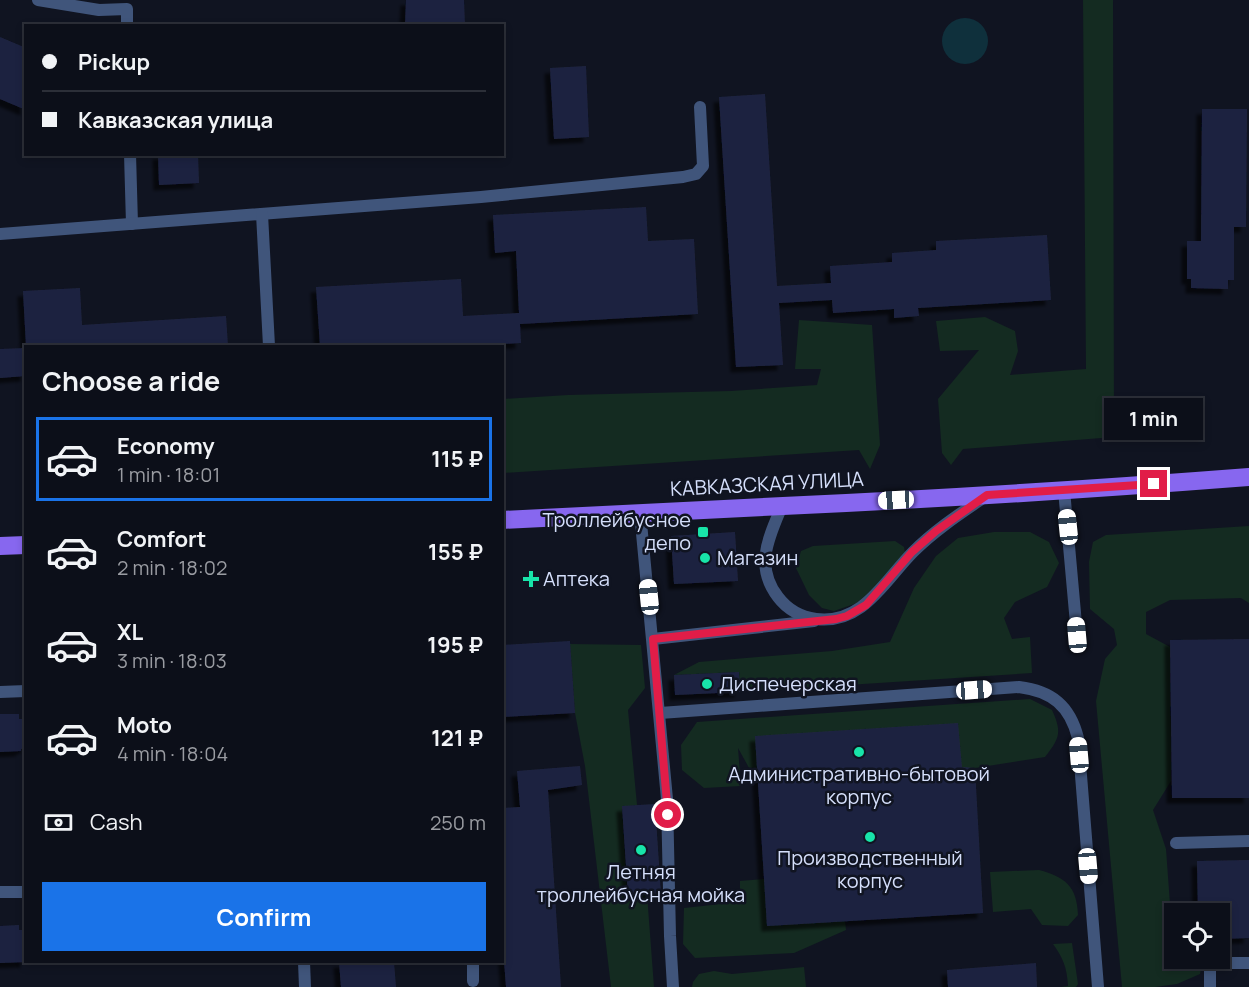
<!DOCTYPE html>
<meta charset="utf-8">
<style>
body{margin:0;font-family:Manrope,sans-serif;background:#1a1d26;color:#f1f3f6;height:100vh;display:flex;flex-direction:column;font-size:22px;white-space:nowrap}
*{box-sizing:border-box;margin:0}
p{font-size:20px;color:#9a9ca2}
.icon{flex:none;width:33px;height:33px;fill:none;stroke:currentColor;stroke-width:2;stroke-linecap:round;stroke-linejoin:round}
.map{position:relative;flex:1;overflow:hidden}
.sheet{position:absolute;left:24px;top:345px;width:480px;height:618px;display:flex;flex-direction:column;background:#0c0f19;border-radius:0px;box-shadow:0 3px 9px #0003,0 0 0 2px #2c2f38}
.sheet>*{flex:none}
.top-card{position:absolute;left:24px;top:24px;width:480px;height:132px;border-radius:0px;box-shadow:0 3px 9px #0003,0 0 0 2px #2c2f38;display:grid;align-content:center;height:132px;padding:0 18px;background:#0c0f19}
.tools{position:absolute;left:1164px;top:903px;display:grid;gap:12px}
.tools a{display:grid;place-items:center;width:66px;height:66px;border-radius:0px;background:#0c0f19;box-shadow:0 3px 9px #0003,0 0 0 2px #2c2f38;font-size:30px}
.end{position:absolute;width:27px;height:27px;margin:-14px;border:8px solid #e11d48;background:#fff;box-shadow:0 0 0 3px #fff}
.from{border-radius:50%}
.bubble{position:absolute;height:42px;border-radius:0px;background:#0c0f19;box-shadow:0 3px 9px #0003,0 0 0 2px #2c2f38;font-size:20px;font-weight:700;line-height:42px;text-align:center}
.car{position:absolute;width:18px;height:36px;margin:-18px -9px;border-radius:8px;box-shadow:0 0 4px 2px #0007;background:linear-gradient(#fff 24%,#345 0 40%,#fff 0 76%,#345 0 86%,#fff 0)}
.top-card b{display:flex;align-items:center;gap:21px;height:57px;font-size:22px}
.top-card b+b{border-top:2px solid #2c2f38}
.top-card i{width:15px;height:15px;background:#f1f3f6}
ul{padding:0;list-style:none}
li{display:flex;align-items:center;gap:18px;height:84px;margin:0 12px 9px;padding:0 6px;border:3px solid transparent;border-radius:0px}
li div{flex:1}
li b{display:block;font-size:22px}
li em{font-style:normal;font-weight:700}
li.active{border-color:#1a73e8}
li>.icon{width:54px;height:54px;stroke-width:1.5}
h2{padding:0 18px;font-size:27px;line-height:72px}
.pay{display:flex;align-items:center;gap:15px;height:66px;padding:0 18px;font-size:22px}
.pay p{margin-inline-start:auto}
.action{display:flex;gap:12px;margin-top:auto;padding:12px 18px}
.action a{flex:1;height:69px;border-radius:0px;background:#1a73e8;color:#fff;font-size:24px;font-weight:700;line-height:69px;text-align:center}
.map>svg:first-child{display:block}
.green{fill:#142b21}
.water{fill:#0f303c}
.building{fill:#1e2440;filter:url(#shadow)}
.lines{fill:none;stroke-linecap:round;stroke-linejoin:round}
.service{stroke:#40557b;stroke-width:12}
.minor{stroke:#40557b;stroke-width:12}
.primary{stroke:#8767ef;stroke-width:18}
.route{stroke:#e11d48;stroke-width:8}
.poi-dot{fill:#18e4a9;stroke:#101421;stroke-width:2}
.labels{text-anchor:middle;stroke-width:5;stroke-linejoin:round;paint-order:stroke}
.street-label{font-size:20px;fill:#d5dffb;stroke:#101421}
.poi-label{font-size:20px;fill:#d5dffb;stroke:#101421;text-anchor:start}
</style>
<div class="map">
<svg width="1249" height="987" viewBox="0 0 1249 987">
<defs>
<filter id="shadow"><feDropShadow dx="-5.5" dy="5.5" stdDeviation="1.5" flood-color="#0009"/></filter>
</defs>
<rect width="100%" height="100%" fill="#101421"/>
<g class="green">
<path d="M1083 0H1113L1114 437 963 449 951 465 942 453 938 399 979 350 940 351 936 321 985 317 1015 331 1018 351 1010 375 1086 369Z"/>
<path d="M799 320 872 325 880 445 870 469 859 450 503 473V399L568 395 731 391 817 385 821 369H795Z"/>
<path d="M1249 526V603L1241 598 1170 600 1146 612V634L1170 647 1171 781 1153 810 1166 849 1170 904 1169 934 1174 937V958L1203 959 1200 974 1177 984 1155 987H1122L1096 701 1105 659 1117 645 1114 629 1090 609 1089 562 1093 542 1106 535Z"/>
<path d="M994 532H1030L1049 542 1059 563 1047 587 1015 602 1004 618 1012 639 1030 637 1032 673 740 692 739 672 674 675 699 662 832 651 890 642 914 588 936 556 958 538Z"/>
<path d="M895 541 904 547 906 559 857 603 834 611 822 608 809 595 796 568 801 551 813 546Z"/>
<path d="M570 644 641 645 645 688 628 710 637 805 622 807 627 895 647 894 654 987H611L585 766 575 713Z"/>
<path d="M1030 699 1052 710C1062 732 1060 738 1045 757L975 768 758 784 738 748 741 786 704 788 682 770 681 745 697 722Z"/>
<path d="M1039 870C1065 877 1077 886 1078 915L1068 926 1042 925 1031 909 993 912 990 872Z"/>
<path d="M764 879 845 921 846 930 794 953 695 958 683 944 684 908 740 902V881Z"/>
<path d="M1072 943 1078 984 1076 987H1061L1068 986C1067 967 1063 958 1053 944Z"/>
<path d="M804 967 806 987H692L693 982 699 974 714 971 732 974Z"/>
</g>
<circle class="water" cx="965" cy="41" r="23"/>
<g class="building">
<path d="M406 0H464L465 26H405Z"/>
<path d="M0 37 26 48V110L0 99Z"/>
<path d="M586 66 589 137 554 139 550 68Z"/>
<path d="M765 94 777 286 831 283 830 266 892 262V253L936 250V241L1047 235 1051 300 918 308 919 316 894 318V309L833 313 832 300 779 303 783 365 736 367 719 97Z"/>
<path d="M1202 109H1247L1246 227H1234V280H1228V289L1191 288V279H1187V241H1201Z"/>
<path d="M158 154H198L199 183 159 185Z"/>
<path d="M646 207 648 241 694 239 698 314 520 324 521 343 456 346H320L316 287 461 279 463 316 519 313 516 251 495 253 493 215Z"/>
<path d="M80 288 82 325 226 316 228 346H26L23 291Z"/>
<path d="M26 348V376L0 378V349Z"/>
<path d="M735 532 738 581 674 584 671 536Z"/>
<path d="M1249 639V798H1172L1170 640Z"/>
<path d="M570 641 575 713 502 717V645Z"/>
<path d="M739 672 740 692 675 695 674 675Z"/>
<path d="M0 714H19V719H26V748L21 749V751L0 752Z"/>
<path d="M958 723 962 767 975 768 983 913 767 926 755 736Z"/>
<path d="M580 766 582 785 548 790 561 987H506L502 935V808L520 807 517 771Z"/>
<path d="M655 804 661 894 628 896 622 806Z"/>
<path d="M1249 860V938L1220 939V914H1198L1197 861Z"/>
<path d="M19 925V930H26V962L0 963V926Z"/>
<path d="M339 962H394L396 987H341Z"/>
<path d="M1036 963 1037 987H948L947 970Z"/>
</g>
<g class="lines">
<g class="service">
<path d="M38 0 99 10 127 9V26"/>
<path d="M130 154 132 224"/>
<path d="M0 234 481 197 683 177 696 174 703 166 700 107"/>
<path d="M1064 490 1077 635"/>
<path d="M782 506C769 537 754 566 778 597 787 609 801 617 816 619 863 625 885 580 913 552 935 530 961 513 986 496"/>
<path d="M640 512 667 799 670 936 673 987"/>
<path d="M653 639 814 621"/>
<path d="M0 692 26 691"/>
<path d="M660 713 1019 687C1052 691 1070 706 1078 738L1098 987"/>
<path d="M1176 843 1249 841"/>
<path d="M0 892H26"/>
<path d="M304 962 305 987"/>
<path d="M473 962V981"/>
<path d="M1210 987V963H1249"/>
</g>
<path class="minor" d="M262 214 269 346"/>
<g class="primary">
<path d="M502 520C596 515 690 511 783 506 939 499 1094 489 1249 477"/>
<path d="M0 546 26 545"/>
</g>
</g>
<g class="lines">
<path class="route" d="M668 815 653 639 836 619 847 616 866 605 912 552 936 531 987 495 1154 484"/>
</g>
<g class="poi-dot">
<rect x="697" y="526" width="12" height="12" rx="3"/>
<circle cx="705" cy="558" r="6"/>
<path d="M528 570h6v6h6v6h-6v6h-6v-6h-6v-6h6z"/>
<circle cx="707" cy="684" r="6"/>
<circle cx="859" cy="752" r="6"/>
<circle cx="870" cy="837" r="6"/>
<circle cx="641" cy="850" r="6"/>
</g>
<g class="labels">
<g class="street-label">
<text transform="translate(767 484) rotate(-3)" y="7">КАВКАЗСКАЯ УЛИЦА</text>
</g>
<g class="poi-label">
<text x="691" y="527" text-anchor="end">Троллейбусное<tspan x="691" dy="23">депо</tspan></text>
<text x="717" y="565">Магазин</text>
<text x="543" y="586">Аптека</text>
<text x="719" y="691">Диспечерская</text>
<text x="859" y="781" text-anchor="middle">Административно-бытовой<tspan x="859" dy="23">корпус</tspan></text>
<text x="870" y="865" text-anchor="middle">Производственный<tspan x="870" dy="23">корпус</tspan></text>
<text x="641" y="879" text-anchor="middle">Летняя<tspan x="641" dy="23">троллейбусная мойка</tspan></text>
</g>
</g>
</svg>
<div class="tools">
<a><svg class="icon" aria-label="locate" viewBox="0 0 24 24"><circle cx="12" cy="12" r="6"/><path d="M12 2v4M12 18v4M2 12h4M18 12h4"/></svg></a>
</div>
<i class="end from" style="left:668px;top:815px"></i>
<i class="end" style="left:1154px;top:484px"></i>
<div class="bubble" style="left:1104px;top:398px;width:99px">1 min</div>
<i class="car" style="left:896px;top:500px;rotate:267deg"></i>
<i class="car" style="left:1068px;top:527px;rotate:354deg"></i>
<i class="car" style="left:649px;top:597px;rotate:354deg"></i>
<i class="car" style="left:1077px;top:635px;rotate:355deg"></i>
<i class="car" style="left:974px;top:690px;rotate:86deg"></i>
<i class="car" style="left:1079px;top:755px;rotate:355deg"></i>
<i class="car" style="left:1088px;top:866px;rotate:175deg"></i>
<div class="top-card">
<b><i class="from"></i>Pickup</b>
<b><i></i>Кавказская улица</b>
</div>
<section class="sheet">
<h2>Choose a ride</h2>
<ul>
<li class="active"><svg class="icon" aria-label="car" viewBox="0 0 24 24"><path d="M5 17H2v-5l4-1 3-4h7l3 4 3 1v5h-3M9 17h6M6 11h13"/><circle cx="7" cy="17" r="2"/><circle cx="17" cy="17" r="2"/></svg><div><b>Economy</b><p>1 min · 18:01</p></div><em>115 ₽</em></li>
<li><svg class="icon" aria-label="car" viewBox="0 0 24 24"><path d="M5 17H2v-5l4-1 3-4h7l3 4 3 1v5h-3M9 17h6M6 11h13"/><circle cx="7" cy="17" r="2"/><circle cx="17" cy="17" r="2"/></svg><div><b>Comfort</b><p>2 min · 18:02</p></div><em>155 ₽</em></li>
<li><svg class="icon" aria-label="car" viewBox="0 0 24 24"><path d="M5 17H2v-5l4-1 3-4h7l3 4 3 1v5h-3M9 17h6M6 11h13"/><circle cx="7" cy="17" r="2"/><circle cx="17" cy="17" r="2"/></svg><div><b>XL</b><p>3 min · 18:03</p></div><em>195 ₽</em></li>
<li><svg class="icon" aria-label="car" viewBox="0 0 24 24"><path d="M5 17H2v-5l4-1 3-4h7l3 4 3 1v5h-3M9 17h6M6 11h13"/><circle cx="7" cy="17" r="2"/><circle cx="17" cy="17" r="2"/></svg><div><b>Moto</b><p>4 min · 18:04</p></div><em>121 ₽</em></li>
</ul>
<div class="pay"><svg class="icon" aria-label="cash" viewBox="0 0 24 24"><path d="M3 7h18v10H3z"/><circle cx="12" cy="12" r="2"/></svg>Cash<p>250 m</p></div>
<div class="action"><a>Confirm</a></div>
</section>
</div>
